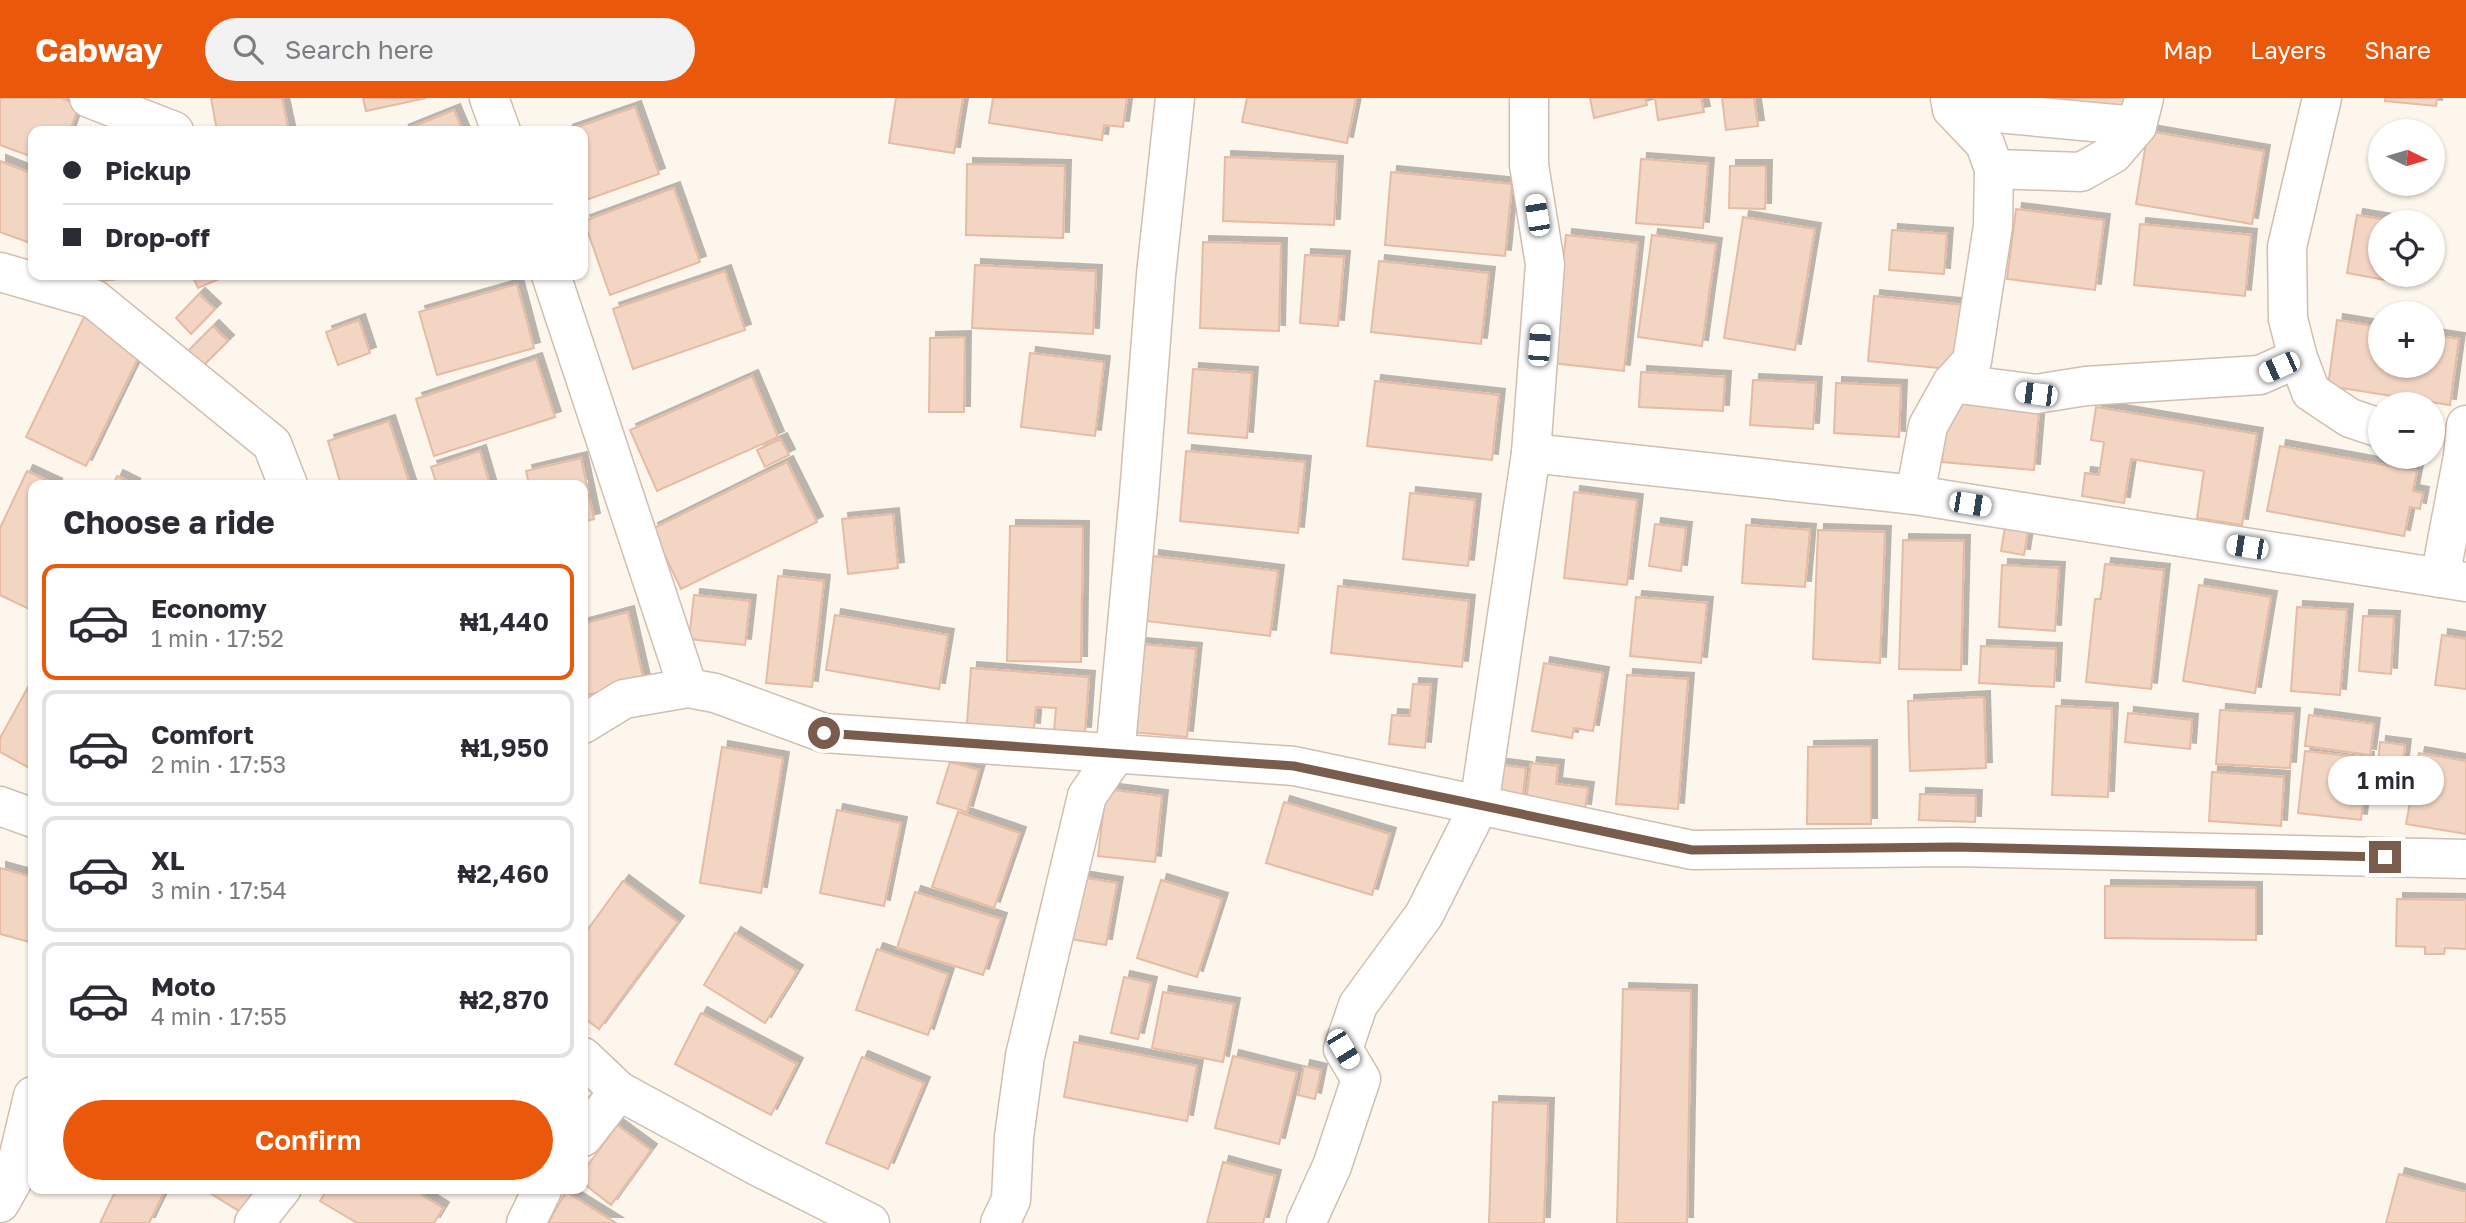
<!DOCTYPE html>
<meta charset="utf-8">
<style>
body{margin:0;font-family:"Golos Text",sans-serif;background:#f2f2f3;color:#2b2b33;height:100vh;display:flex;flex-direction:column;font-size:26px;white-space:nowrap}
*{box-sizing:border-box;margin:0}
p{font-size:23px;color:#7c7c81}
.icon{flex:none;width:38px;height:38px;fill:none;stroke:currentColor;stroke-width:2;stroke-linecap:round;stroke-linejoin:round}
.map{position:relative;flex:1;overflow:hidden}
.drawer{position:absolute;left:28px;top:382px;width:560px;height:714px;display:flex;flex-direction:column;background:#fff;border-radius:14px;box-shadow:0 2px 5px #0004}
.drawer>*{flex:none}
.guide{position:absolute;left:28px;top:28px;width:560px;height:154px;border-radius:14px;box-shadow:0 2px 5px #0004;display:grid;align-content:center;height:154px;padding:0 35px;background:#fff}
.needle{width:46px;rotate:95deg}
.controls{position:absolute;left:2368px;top:21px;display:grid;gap:14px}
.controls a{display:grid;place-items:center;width:77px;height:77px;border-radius:50%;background:#fff;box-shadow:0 2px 5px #0004;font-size:35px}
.end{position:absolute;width:32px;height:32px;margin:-16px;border:9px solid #7a5c4d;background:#fff;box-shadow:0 0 0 4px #fff}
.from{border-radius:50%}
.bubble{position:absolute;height:49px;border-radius:24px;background:#fff;box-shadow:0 2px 5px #0004;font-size:23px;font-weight:600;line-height:49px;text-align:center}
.car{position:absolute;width:21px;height:42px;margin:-21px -10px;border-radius:9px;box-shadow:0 0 5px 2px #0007;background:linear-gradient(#fff 24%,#345 0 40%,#fff 0 76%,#345 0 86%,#fff 0)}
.guide b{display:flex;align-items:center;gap:24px;height:66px;font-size:26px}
.guide b+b{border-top:2px solid #e1e1e2}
.guide i{width:18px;height:18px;background:#2b2b33}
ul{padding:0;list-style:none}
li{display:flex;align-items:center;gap:21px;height:116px;margin:0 14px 10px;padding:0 21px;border:4px solid #e1e1e2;border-radius:14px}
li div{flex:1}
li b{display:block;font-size:26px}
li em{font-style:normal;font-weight:600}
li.on{border-color:#ea580c}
li>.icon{width:63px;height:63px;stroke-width:1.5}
h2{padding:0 35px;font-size:32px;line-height:84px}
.primary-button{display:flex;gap:14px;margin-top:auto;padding:14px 35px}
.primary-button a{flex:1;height:80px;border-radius:42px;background:#ea580c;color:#fff;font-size:28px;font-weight:600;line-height:80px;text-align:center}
header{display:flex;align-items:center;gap:42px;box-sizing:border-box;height:98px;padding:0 35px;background:#ea580c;color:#fff}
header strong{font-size:33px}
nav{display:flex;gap:38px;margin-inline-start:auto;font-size:24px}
.search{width:490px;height:63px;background:#f2f2f3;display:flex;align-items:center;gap:18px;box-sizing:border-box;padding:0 24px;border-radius:38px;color:#7c7c81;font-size:26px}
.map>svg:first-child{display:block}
.building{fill:#f3d5c3;stroke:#e6bba3;stroke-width:2;filter:url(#shadow)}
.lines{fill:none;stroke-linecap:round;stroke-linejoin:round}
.minor-casing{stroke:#d1beb0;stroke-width:41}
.minor{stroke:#fff;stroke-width:38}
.route{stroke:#7a5c4d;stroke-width:9}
</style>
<header>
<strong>Cabway</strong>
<div class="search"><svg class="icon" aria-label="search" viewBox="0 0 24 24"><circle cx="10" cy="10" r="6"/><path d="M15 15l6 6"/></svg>Search here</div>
<nav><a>Map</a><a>Layers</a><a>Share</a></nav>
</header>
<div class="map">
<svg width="2466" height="1125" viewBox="0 0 2466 1125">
<defs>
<filter id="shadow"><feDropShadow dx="6" dy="-6" stdDeviation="0" flood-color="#0004"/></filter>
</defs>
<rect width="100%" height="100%" fill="#fdf6ec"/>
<g class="building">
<path d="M0 0H61L79 7 70 33H33V59L0 47Z"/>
<path d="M211 0H282L289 33H217Z"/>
<path d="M363 0H426L366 13Z"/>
<path d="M896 0H963L954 55 889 45Z"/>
<path d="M993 0H1127L1123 29 1104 27 1102 42 989 25Z"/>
<path d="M1247 0H1356L1347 45 1242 24Z"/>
<path d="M1590 0H1645L1647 7 1594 20Z"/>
<path d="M1655 0H1701L1704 14 1658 22Z"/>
<path d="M1722 0H1754L1758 28 1726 32Z"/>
<path d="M2056 0H2131L2127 24 2054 11Z"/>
<path d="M2385 0H2437L2436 8 2385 3Z"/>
<path d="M635 9 659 76 583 103V33H566Z"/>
<path d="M454 12 463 33H402Z"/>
<path d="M2148 33 2264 53 2252 126 2136 106Z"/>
<path d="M1225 59 1337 64 1334 127 1223 123Z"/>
<path d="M1641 61 1708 66 1703 130 1636 125Z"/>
<path d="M0 63 33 76V146L0 134Z"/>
<path d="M967 66 1065 68 1063 140 966 137Z"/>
<path d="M1730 68H1766L1765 111 1729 110Z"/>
<path d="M1391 74 1512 86 1505 158 1385 147Z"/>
<path d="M674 90 700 164 610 197 584 123Z"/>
<path d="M2016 111 2104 122 2095 192 2007 181Z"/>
<path d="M2357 117 2399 124H2380V177H2404L2402 185 2347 175Z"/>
<path d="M1743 119 1815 131 1795 252 1724 240Z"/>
<path d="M2140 126 2251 137 2245 198 2134 187Z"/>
<path d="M1892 132 1947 136 1944 176 1889 172Z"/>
<path d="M1566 137 1638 145 1624 273 1552 265Z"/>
<path d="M1652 137 1716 146 1702 248 1638 239Z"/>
<path d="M1203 144 1281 146 1279 233 1200 230Z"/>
<path d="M1305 157 1344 159 1338 228 1300 225Z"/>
<path d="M1379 163 1489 175 1481 246 1371 234Z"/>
<path d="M975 167 1096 173 1093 236 972 230Z"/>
<path d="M725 173 745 232 633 271 613 211Z"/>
<path d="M92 177H136L137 179 93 184Z"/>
<path d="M192 177H217L219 181 198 190Z"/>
<path d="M517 186 534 250 437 277 419 214Z"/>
<path d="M199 196 215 211 191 236 176 220Z"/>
<path d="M1874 198 1965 207 1959 272 1868 263Z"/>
<path d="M84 219 144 248 86 368 26 339Z"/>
<path d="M359 222 370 255 338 267 326 234Z"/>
<path d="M2337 222 2380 229V268H2432V237L2459 241 2450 307 2328 288Z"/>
<path d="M213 228 228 243 199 272 184 257Z"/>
<path d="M965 239 964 314H929L930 240Z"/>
<path d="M1030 255 1104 264 1095 338 1021 329Z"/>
<path d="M536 261 555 319 434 358 416 301Z"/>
<path d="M1193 271 1252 275 1247 340 1188 335Z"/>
<path d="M1641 274 1725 279 1723 313 1639 309Z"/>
<path d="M752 278 778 339 657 393 630 332Z"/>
<path d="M1753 282 1816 285 1813 331 1750 327Z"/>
<path d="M1375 283 1499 297 1492 362 1367 348Z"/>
<path d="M1836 285 1901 288 1899 339 1834 335Z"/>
<path d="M1947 304 2039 312 2034 372 1942 364Z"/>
<path d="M2096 309 2257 336 2242 427 2197 420 2204 373 2131 361 2124 405 2082 398 2085 375 2099 377 2104 344 2091 342Z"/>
<path d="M389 323 410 387H341L328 343Z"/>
<path d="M781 341 789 357 765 369 757 352Z"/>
<path d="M2280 348 2417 373 2413 393 2423 395 2420 411 2410 409 2404 438 2267 413Z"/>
<path d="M480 353 490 387H437L431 369Z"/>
<path d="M1186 353 1305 364 1298 435 1180 423Z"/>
<path d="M581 360 594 421 583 424V387H529L526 373Z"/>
<path d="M787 364 817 424 681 491 652 431Z"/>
<path d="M27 373 57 387H33V501L29 511 0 497V430Z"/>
<path d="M117 378 135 387H113Z"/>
<path d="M1574 394 1637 402 1627 487 1564 480Z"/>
<path d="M1410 395 1475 402 1468 468 1403 461Z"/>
<path d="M893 416 898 470 848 476 842 421Z"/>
<path d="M2006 423 2029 426 2024 457 2001 453Z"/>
<path d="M1655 426 1686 430 1681 473 1649 468Z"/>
<path d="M1746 427 1810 432 1805 489 1742 485Z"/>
<path d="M1010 428 1083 429 1081 564 1007 563Z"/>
<path d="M1818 432 1885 434 1880 565 1813 561Z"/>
<path d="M1903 442 1964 443 1961 572 1899 571Z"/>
<path d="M1153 458 1278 473 1270 538 1146 523Z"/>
<path d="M2105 466 2164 472 2151 591 2086 584 2095 501H2101Z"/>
<path d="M2002 467 2059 470 2055 533 1999 529Z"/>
<path d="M778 478 824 483 812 589 766 585Z"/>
<path d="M2199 487 2271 499 2255 595 2183 583Z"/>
<path d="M1338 488 1469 503 1462 569 1331 555Z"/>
<path d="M694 497 750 503 745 547 689 541Z"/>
<path d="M1636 499 1707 505 1701 565 1630 558Z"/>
<path d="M2297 509 2347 512 2340 597 2291 593Z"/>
<path d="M628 514 644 583 583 598V526Z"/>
<path d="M835 517 948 537 939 591 826 572Z"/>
<path d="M2363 518 2394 519 2391 576 2359 573Z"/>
<path d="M2442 537 2466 541V591L2435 587Z"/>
<path d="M1140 546 1196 551 1187 639 1131 634Z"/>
<path d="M1981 548 2056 551 2054 589 1979 585Z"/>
<path d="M1544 565 1603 575 1593 633 1574 630 1572 640 1532 633Z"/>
<path d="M971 570 1089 579 1085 635 1054 633 1056 610 1036 609 1034 631 967 626Z"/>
<path d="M1627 577 1688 581 1678 711 1616 706Z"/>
<path d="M33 580V672L0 654V640Z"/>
<path d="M1413 586 1431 587 1425 650 1389 646 1392 617 1410 618Z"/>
<path d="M1984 599 1986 670 1910 673 1908 603Z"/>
<path d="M2056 608 2112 611 2108 699 2052 697Z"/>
<path d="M2220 612 2294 616 2290 670 2216 666Z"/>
<path d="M2128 615 2192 622 2190 651 2125 644Z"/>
<path d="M2309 617 2374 626 2370 657 2305 648Z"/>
<path d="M2380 644 2405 647 2399 696 2375 694Z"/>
<path d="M1871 648V726H1807L1808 649Z"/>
<path d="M722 649 783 660 761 795 700 785Z"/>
<path d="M2305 653 2368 660 2361 722 2298 715Z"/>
<path d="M2419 655 2466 663V736L2406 726Z"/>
<path d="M950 664 979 672 967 714 937 705Z"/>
<path d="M1531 665 1558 668 1556 686 1588 690 1585 712 1526 704Z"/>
<path d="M1495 666 1526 670 1522 705 1491 701Z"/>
<path d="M2212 674 2284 679 2281 728 2209 723Z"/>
<path d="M1106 691 1162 698 1155 764 1098 758Z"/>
<path d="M1920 696 1976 698 1975 724 1919 722Z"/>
<path d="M1284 704 1390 736 1372 797 1266 765Z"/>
<path d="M837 712 901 725 884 808 820 795Z"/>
<path d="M958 714 1020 735 994 810 932 789Z"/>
<path d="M0 770 33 779V845L0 836Z"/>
<path d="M1080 779 1117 785 1106 847 1070 841Z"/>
<path d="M1161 782 1222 801 1197 879 1137 860Z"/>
<path d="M623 783 678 824 599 931 583 919V838Z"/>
<path d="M2105 788 2256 790V842L2105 840Z"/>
<path d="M915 794 1001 821 983 877 897 850Z"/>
<path d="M2397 801 2466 802V851L2445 850 2444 856H2425V849L2396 848Z"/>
<path d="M735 835 797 873 765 925 704 887Z"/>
<path d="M877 851 948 876 928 937 856 912Z"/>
<path d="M1124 879 1151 885 1138 941 1111 935Z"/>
<path d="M1623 891 1691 893 1687 1125H1617Z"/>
<path d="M1163 894 1234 906 1223 964 1152 950Z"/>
<path d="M701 915 797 966 771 1017 675 966Z"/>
<path d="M1074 944 1197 968 1187 1023 1064 999Z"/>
<path d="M1233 958 1297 974 1279 1046 1215 1030Z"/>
<path d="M862 959 924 985 888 1071 826 1045Z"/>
<path d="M1304 968 1321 972 1315 1001 1298 997Z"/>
<path d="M1493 1004 1548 1006 1544 1125H1489Z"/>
<path d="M617 1027 651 1052 611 1107 583 1085V1074Z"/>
<path d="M1223 1064 1275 1078 1263 1125H1207Z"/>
<path d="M2399 1076 2466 1094V1125H2386Z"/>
<path d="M117 1090H166L149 1125H100Z"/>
<path d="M202 1090H257L242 1115Z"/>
<path d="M328 1090H410L443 1110 434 1125H357L320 1103Z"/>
<path d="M566 1094 616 1125H548Z"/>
</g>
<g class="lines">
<g class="minor-casing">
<g id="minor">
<path d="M89 0 174 33"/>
<path d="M489 0 501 33"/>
<path d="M2322 0 2287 149 2288 221 2298 260 2311 294 2350 320 2380 330"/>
<path d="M1952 11 2137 28"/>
<path d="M1994 71 2081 74 2113 56 2137 28 2144 0"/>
<path d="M0 174 94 201 272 346 288 387"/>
<path d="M551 177 688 590"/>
<path d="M1952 285 2036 296 2086 288 2260 277 2298 260"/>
<path d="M1531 355 1915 397 2466 484"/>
<path d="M1915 397 1928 328 1952 285 1972 263 1993 128 1994 71 1985 46 1952 11 1950 0"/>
<path d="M2440 480 2463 358 2466 327"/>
<path d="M583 626 624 601 688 590 715 595 824 635 1294 668 1692 752 1955 749 2466 761"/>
<path d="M0 708 33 720"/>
<path d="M583 959 619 993 757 1068 870 1125"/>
<path d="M583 1039 619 993"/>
<path d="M0 1105 13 1082 33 998"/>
<path d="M254 1125 282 1090"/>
<path d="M526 1125 543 1090"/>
<path d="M1000 1125 1011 1102 1014 1039 1025 958 1087 698 1115 657 1139 397 1156 177 1175 0"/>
<path d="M1306 1125 1332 1068 1361 981 1343 951 1358 907 1424 817 1479 708 1531 355 1545 166 1529 67V0"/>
</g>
</g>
<use href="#minor" class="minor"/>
</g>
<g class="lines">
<path class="route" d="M824 635 1294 668 1692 752 1955 749 2385 759"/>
</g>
</svg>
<div class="controls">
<a><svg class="needle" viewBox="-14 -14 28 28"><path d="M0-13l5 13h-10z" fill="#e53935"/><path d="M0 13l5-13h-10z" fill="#7c7c81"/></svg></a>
<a><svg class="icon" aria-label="locate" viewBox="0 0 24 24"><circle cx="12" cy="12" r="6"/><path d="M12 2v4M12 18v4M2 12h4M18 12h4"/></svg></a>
<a>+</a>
<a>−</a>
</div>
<i class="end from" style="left:824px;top:635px"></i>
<i class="end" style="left:2385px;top:759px"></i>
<div class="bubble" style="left:2328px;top:658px;width:116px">1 min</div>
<i class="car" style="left:1537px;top:117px;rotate:351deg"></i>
<i class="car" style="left:1539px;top:247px;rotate:4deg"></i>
<i class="car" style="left:2279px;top:269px;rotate:246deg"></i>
<i class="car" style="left:2036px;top:296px;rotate:277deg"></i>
<i class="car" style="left:1970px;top:406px;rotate:99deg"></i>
<i class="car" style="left:2247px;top:449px;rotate:279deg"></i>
<i class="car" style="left:1343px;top:951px;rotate:149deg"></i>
<div class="guide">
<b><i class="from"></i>Pickup</b>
<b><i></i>Drop-off</b>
</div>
<section class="drawer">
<h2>Choose a ride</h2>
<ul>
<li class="on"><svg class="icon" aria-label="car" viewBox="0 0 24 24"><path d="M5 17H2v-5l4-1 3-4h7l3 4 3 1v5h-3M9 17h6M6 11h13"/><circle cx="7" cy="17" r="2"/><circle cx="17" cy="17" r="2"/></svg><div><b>Economy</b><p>1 min · 17:52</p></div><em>₦1,440</em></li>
<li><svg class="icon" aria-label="car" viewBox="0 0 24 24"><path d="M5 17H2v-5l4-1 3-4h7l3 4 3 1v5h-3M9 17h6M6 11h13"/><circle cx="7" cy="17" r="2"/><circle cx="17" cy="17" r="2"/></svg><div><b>Comfort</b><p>2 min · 17:53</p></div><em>₦1,950</em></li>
<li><svg class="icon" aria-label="car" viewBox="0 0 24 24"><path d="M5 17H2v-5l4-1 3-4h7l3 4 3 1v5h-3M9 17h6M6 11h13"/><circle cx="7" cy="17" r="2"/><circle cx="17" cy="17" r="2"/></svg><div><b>XL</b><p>3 min · 17:54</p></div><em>₦2,460</em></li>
<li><svg class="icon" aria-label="car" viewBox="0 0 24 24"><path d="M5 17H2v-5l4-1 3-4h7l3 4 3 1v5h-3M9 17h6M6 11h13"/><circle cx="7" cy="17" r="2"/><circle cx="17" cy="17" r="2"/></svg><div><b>Moto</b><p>4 min · 17:55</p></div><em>₦2,870</em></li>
</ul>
<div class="primary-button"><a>Confirm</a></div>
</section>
</div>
